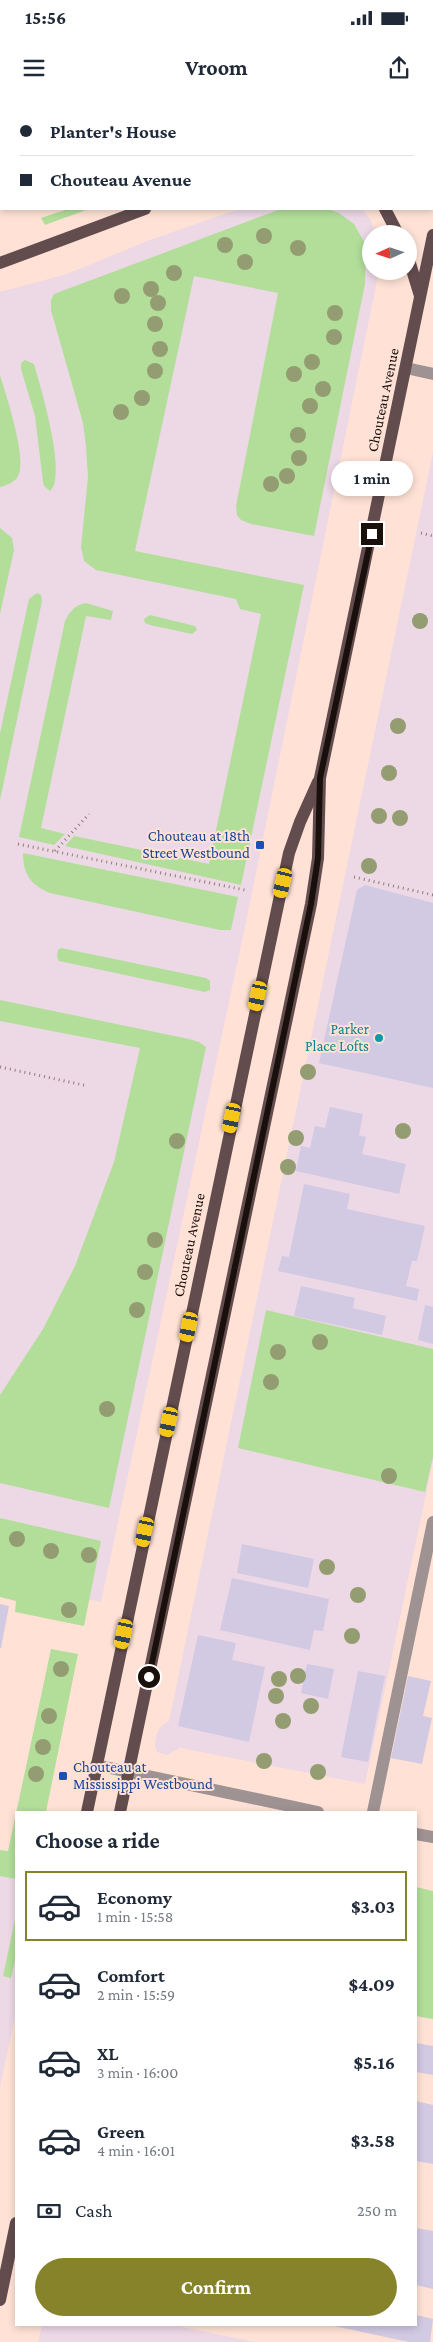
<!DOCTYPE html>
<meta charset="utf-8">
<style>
body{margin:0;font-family:"Crimson Pro",serif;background:#f2f2f3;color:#1f2937;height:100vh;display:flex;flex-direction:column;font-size:19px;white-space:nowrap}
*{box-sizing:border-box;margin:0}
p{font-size:16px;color:#747a83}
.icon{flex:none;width:28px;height:28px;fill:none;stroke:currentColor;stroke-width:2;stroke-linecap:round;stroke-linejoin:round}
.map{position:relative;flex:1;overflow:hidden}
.details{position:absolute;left:15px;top:1711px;width:402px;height:515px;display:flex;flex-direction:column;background:#fff;border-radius:0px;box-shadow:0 2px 8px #0003}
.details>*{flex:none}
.hud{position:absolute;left:0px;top:0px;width:434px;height:110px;box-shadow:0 2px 8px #0003;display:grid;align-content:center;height:110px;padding:0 20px;background:#fff}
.needle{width:32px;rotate:267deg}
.fabs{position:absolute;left:362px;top:125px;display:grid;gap:10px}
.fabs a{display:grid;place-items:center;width:55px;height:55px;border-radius:50%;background:#fff;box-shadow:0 2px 8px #0003;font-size:25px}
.end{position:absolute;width:22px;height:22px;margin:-11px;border:6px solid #190f0b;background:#fff;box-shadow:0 0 0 2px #fff}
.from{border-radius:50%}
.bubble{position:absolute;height:35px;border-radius:18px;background:#fff;box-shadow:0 2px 8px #0003;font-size:16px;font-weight:700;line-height:35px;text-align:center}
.car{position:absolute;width:15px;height:30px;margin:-15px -8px;border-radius:6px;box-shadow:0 0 4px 1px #0007;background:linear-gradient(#f5c518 24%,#345 0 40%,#f5c518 0 76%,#345 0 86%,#f5c518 0)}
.hud b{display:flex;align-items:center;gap:18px;height:48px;font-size:19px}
.hud b+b{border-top:1px solid #e0e1e3}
.hud i{width:12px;height:12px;background:#1f2937}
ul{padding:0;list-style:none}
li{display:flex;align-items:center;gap:15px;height:70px;margin:0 10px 8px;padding:0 10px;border:2px solid transparent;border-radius:0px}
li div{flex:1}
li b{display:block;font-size:19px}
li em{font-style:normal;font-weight:700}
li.selected{border-color:#87832b}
li>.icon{width:45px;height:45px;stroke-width:1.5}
h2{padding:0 20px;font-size:22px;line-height:60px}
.pay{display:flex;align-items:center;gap:12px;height:55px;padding:0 20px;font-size:19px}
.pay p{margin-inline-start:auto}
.button{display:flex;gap:10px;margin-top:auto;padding:10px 20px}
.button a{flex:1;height:58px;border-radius:30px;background:#87832b;color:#fff;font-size:20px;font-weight:700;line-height:58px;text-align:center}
.status{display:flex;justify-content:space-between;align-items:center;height:35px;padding:0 25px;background:#fff;direction:ltr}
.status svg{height:14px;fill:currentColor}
header{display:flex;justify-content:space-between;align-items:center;height:65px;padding:0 20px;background:#fff;font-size:22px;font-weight:700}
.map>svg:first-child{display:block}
.commercial{fill:#edd8e6}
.green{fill:#b2de9a}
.building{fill:#d2c9e3}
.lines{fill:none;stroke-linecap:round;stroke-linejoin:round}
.path{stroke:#8f7c73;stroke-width:3;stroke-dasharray:1 4;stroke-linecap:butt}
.minor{stroke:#9f9293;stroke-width:12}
.major{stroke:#624c4e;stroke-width:12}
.tree{fill:#939d71}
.route{stroke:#190f0b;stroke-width:6}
.transit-dot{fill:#1a4fb4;stroke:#ffe2d5;stroke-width:2}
.culture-dot{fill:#0f9aa8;stroke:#ffe2d5;stroke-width:2}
.labels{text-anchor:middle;stroke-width:4;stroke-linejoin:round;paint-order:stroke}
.street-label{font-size:15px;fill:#190f0b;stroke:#ffe2d5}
.transit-label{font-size:15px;fill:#164399;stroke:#ffe2d5;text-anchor:end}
.culture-label{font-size:15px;fill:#0d838f;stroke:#ffe2d5;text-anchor:end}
</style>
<div class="status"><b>15:56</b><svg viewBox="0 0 49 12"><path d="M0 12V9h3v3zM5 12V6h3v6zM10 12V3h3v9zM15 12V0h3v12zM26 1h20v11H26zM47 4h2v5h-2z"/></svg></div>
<header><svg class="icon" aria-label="menu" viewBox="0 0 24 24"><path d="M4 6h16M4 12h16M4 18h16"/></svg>Vroom<svg class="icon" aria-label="share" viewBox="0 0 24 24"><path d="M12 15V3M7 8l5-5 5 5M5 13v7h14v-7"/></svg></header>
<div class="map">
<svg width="433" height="2242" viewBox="0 0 433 2242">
<rect width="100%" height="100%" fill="#ffe2d5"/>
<g class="commercial">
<path d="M239 109H362L370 119 376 134H371V171H379L245 827 101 1502 0 1482V192L67 174 147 141Z"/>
<path d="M433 352V1361L365 1684 180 1648 167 1655 157 1652 155 1646 156 1636 160 1627 169 1621Z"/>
<path d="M0 1774 16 1777V1912L0 1987Z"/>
<path d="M42 2225H173L255 2242H38Z"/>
</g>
<g class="green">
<path d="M68 109H89L45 125 41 118Z"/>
<path d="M281 109H328L339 113 354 124 366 145 365 184 314 436 251 424 241 420 237 415 236 406 278 193 194 176 135 451 304 485 241 785 65 746 74 736 209 764 261 514 240 509 236 499 96 470 84 461 81 447 88 377 86 346 83 323 51 210V200L54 194Z"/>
<path d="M25 260 34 264C40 285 68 377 50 391L44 386 43 382 35 316 21 269V263Z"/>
<path d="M0 275C6 295 26 355 19 374 16 382 8 385 0 387Z"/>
<path d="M0 428 12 438 14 450 0 514Z"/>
<path d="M37 493 41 495 42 501 0 700V633L29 499Z"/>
<path d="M86 503 113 511 111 520 86 516 41 728 65 734 54 745 19 737 65 521C70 511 75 505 86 503Z"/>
<path d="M150 515 195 526 197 530 192 534 150 525 145 523 144 519Z"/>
<path d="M23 753 238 797 231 830H220L50 793C31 785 23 775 23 753Z"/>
<path d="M61 848 206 878 210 881V890L205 892 59 861 57 857 58 850Z"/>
<path d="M0 900 189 939 199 942 206 947 109 1408 0 1383V1295L43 1229 75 1166 114 1062 140 948 0 921Z"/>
<path d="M266 1210 433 1249V1357L425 1392 238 1348Z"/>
<path d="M0 1418 101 1441 84 1526 15 1512 16 1501 0 1497Z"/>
<path d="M51 1549 78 1554 46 1712H16V1779L0 1776V1750L8 1751Z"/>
<path d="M416 1787 433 1791V1919L416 1916Z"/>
<path d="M16 1815V1856L11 1878 3 1876Z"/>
</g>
<g class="building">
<path d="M365 785 433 803V988L319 963 357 790Z"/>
<path d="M330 1007 363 1014 359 1035 366 1037 362 1054 406 1064 399 1094 296 1071 301 1046 310 1048 315 1026 325 1028Z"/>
<path d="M304 1084 350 1094 347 1109 425 1126 417 1161H412L406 1186 419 1189 417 1201 278 1171 282 1156 289 1157Z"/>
<path d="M301 1186 355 1198 353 1208 386 1216 382 1235 294 1216Z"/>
<path d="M425 1205 433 1207V1244L418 1240Z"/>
<path d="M242 1444 314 1459 308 1488 237 1473Z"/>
<path d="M232 1478 329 1499 323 1531 314 1530 310 1550 220 1530Z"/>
<path d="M0 1504 9 1506 1 1548H0Z"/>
<path d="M198 1535 236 1543 232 1560 265 1567 249 1642 178 1626Z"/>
<path d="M307 1564 334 1569 328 1599 301 1593Z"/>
<path d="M358 1571 385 1576 368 1662 341 1657Z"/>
<path d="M408 1576 431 1581 423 1616 432 1618 422 1664 391 1658Z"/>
<path d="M416 1943 433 1946V1975L416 1972Z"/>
<path d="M416 2001 433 2005V2064L416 2061Z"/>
<path d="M416 2128 433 2131V2189L416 2185Z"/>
<path d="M416 2215 433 2219 430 2242H409L334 2226 416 2225Z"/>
</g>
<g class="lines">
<g class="path">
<path d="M28 1 29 0"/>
<path d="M0 12 1 11"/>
<path d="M421 433 433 436"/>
<path d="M18 744 245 790"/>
<path d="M55 751 89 714"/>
<path d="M354 777 433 795"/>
<path d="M0 967 88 986"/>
</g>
<g class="minor">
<path d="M406 268 433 274"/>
<path d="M96 1665 318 1712"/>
<path d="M373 1712 433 1422"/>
<path d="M416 1734 433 1737"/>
</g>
<g class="major">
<path d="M261 1 265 0"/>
<path d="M427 1 430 0"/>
<path d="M0 99H1"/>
<path d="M385 109 398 134"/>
<path d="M409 160 420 196"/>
<path d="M0 163 145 109"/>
<path d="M87 1712 289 753 300 722 318 682"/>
<path d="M120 1712 311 804 318 758 320 678 433 135"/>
<path d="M0 2200 16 2123"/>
</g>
</g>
<g class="tree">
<circle cx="264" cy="136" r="8"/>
<circle cx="225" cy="145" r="8"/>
<circle cx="298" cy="148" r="8"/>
<circle cx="245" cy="162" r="8"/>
<circle cx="174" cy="173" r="8"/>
<circle cx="151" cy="189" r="8"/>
<circle cx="122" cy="196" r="8"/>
<circle cx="158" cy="203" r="8"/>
<circle cx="335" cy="213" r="8"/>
<circle cx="155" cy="224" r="8"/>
<circle cx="334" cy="237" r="8"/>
<circle cx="160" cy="249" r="8"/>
<circle cx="312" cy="262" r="8"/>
<circle cx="155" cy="271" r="8"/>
<circle cx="294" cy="274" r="8"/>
<circle cx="323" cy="289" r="8"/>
<circle cx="142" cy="298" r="8"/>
<circle cx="310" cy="306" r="8"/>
<circle cx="121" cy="312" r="8"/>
<circle cx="298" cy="335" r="8"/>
<circle cx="299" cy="358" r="8"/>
<circle cx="287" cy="376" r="8"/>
<circle cx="271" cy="384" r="8"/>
<circle cx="420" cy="521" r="8"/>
<circle cx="398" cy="626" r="8"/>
<circle cx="389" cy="673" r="8"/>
<circle cx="379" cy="716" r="8"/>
<circle cx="400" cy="718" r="8"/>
<circle cx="369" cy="766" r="8"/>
<circle cx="308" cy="972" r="8"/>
<circle cx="403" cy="1031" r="8"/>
<circle cx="296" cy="1038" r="8"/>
<circle cx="177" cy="1041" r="8"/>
<circle cx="288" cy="1067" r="8"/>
<circle cx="155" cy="1140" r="8"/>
<circle cx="145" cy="1172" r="8"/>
<circle cx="137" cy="1210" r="8"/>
<circle cx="320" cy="1242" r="8"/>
<circle cx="278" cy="1252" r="8"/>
<circle cx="271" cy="1282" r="8"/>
<circle cx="107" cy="1309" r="8"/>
<circle cx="389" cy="1376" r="8"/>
<circle cx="17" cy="1439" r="8"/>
<circle cx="51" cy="1451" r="8"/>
<circle cx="89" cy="1455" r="8"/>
<circle cx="327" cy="1467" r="8"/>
<circle cx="358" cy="1495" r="8"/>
<circle cx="69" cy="1510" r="8"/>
<circle cx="352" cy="1536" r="8"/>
<circle cx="61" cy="1569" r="8"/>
<circle cx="298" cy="1576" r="8"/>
<circle cx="279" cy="1579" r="8"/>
<circle cx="276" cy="1596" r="8"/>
<circle cx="311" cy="1606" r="8"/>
<circle cx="49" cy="1616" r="8"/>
<circle cx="283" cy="1621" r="8"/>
<circle cx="43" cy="1647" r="8"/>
<circle cx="264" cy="1661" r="8"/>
<circle cx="318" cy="1672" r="8"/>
<circle cx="36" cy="1674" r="8"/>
</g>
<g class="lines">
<path class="route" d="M149 1577 311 804 318 758 320 678 372 434"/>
</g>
<g class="transit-dot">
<rect x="255" y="740" width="10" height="10" rx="2.5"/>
<rect x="58" y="1671" width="10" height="10" rx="2.5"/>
</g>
<circle class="culture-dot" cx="379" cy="938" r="5"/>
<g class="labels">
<g class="street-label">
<text transform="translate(383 300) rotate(-78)" y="5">Chouteau Avenue</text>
<text transform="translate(189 1145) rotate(-78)" y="5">Chouteau Avenue</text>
</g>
<g class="transit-label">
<text x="250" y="741">Chouteau at 18th<tspan x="250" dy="17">Street Westbound</tspan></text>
<text x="73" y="1672" text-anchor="start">Chouteau at<tspan x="73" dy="17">Mississippi Westbound</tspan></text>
</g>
<g class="culture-label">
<text x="369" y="934">Parker<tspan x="369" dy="17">Place Lofts</tspan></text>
</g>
</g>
</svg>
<div class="fabs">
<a><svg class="needle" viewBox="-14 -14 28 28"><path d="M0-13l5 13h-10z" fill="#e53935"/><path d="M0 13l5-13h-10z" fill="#747a83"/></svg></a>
</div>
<i class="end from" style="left:149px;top:1577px"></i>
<i class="end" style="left:372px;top:434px"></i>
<div class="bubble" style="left:331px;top:361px;width:82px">1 min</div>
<i class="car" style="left:283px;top:783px;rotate:193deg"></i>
<i class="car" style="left:258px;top:896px;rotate:192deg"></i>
<i class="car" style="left:232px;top:1018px;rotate:192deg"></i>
<i class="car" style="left:189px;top:1227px;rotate:192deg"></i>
<i class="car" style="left:169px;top:1322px;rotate:192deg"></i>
<i class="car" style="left:145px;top:1432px;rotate:192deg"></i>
<i class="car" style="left:124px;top:1534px;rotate:192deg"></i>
<div class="hud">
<b><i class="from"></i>Planter's House</b>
<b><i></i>Chouteau Avenue</b>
</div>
<section class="details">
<h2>Choose a ride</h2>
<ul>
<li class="selected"><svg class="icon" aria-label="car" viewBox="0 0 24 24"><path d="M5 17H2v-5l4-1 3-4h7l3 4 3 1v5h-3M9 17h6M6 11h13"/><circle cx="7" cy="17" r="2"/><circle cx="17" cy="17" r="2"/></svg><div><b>Economy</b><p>1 min · 15:58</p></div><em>$3.03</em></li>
<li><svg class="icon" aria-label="car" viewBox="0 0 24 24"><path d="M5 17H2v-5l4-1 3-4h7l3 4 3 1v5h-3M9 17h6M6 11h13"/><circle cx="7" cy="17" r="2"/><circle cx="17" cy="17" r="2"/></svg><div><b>Comfort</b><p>2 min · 15:59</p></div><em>$4.09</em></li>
<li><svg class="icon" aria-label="car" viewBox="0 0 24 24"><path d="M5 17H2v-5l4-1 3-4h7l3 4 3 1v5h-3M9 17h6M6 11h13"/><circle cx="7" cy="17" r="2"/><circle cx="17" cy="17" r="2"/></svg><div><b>XL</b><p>3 min · 16:00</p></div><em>$5.16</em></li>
<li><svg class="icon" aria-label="car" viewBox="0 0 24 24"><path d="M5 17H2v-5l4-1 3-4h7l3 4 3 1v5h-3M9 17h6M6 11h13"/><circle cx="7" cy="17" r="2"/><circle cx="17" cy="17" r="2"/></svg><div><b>Green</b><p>4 min · 16:01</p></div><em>$3.58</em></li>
</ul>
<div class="pay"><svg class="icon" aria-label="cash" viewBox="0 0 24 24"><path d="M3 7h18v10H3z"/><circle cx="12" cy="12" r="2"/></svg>Cash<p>250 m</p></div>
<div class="button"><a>Confirm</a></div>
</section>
</div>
